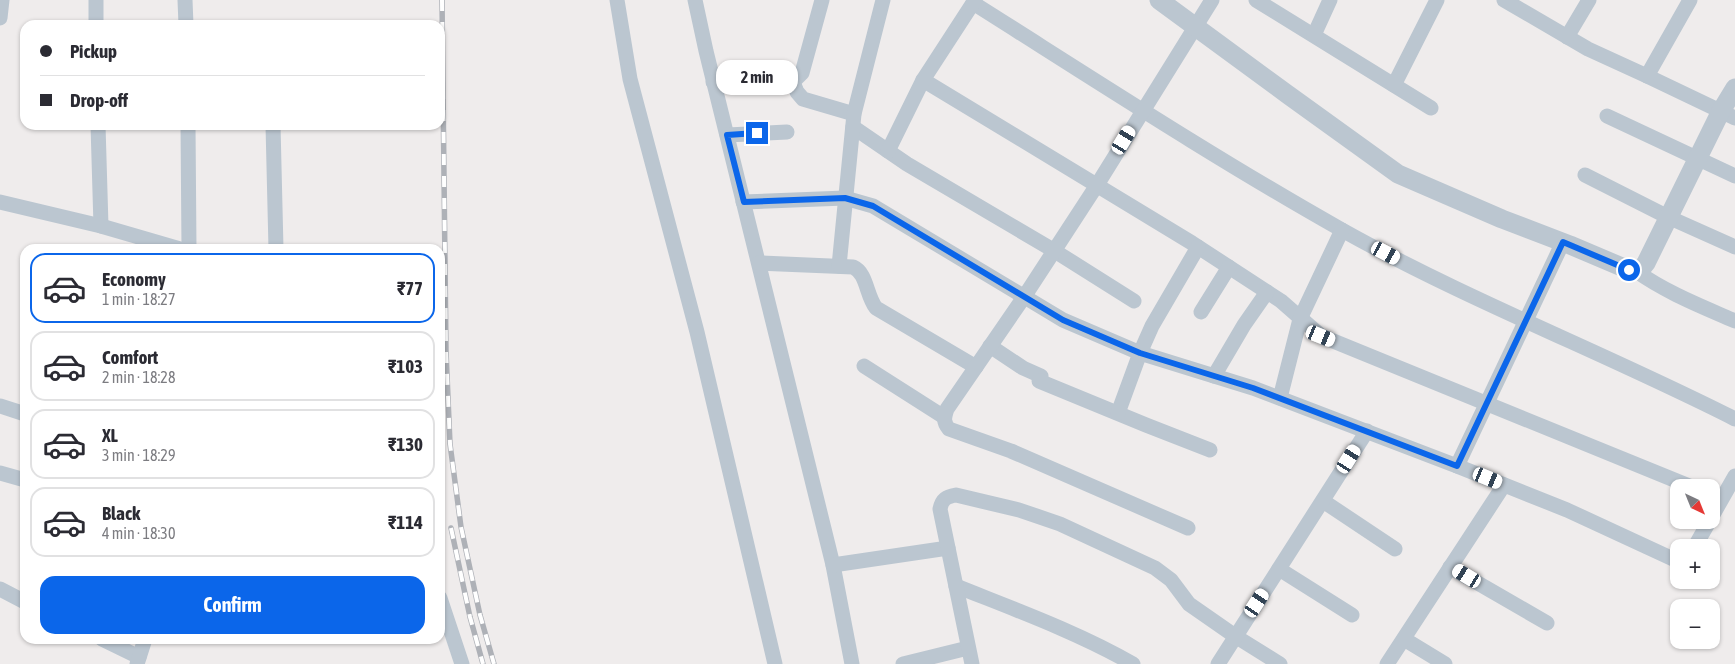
<!DOCTYPE html>
<meta charset="utf-8">
<style>
body{margin:0;font-family:"Asap Condensed",sans-serif;background:#f7f7f7;color:#2b2b33;height:100vh;display:flex;flex-direction:column;font-size:19px;white-space:nowrap}
*{box-sizing:border-box;margin:0}
p{font-size:16px;color:#7c7c81}
.icon{flex:none;width:28px;height:28px;fill:none;stroke:currentColor;stroke-width:2;stroke-linecap:round;stroke-linejoin:round}
.map{position:relative;flex:1;overflow:hidden}
.side{position:absolute;left:20px;top:244px;width:425px;height:400px;display:flex;flex-direction:column;background:#fff;border-radius:15px;box-shadow:0 1px 4px #0004}
.side>*{flex:none}
.hud{position:absolute;left:20px;top:20px;width:425px;height:110px;border-radius:15px;box-shadow:0 1px 4px #0004;display:grid;align-content:center;height:110px;padding:0 20px;background:#fff}
.needle{width:32px;rotate:137deg}
.tools{position:absolute;left:1670px;top:479px;display:grid;gap:10px}
.tools a{display:grid;place-items:center;width:50px;height:50px;border-radius:10px;background:#fff;box-shadow:0 1px 4px #0004;font-size:25px}
.end{position:absolute;width:22px;height:22px;margin:-11px;border:6px solid #0b66ea;background:#fff;box-shadow:0 0 0 2px #fff}
.from{border-radius:50%}
.bubble{position:absolute;height:35px;border-radius:15px;background:#fff;box-shadow:0 1px 4px #0004;font-size:16px;font-weight:700;line-height:35px;text-align:center}
.car{position:absolute;width:15px;height:30px;margin:-15px -8px;border-radius:6px;box-shadow:0 0 4px 1px #0007;background:linear-gradient(#fff 24%,#345 0 40%,#fff 0 76%,#345 0 86%,#fff 0)}
.hud b{display:flex;align-items:center;gap:18px;height:48px;font-size:19px}
.hud b+b{border-top:1px solid #e1e1e2}
.hud i{width:12px;height:12px;background:#2b2b33}
ul{padding:9px 0 0;list-style:none}
li{display:flex;align-items:center;gap:15px;height:70px;margin:0 10px 8px;padding:0 10px;border:2px solid #e1e1e2;border-radius:15px}
li div{flex:1}
li b{display:block;font-size:19px}
li em{font-style:normal;font-weight:700}
li.selected{border-color:#0b66ea}
li>.icon{width:45px;height:45px;stroke-width:1.5}
.action{display:flex;gap:10px;margin-top:auto;padding:10px 20px}
.action a{flex:1;height:58px;border-radius:15px;background:#0b66ea;color:#fff;font-size:20px;font-weight:700;line-height:58px;text-align:center}
.map>svg:first-child{display:block}
.lines{fill:none;stroke-linecap:round;stroke-linejoin:round}
.minor{stroke:#bbc6d0;stroke-width:15}
.tertiary{stroke:#bbc6d0;stroke-width:19}
.rail-casing{stroke:#aeb1b7;stroke-width:5.5}
.rail{stroke:#fff;stroke-width:4;stroke-dasharray:11;stroke-linecap:butt}
.route{stroke:#0b66ea;stroke-width:6}
</style>
<div class="map">
<svg width="1735" height="664" viewBox="0 0 1735 664">
<rect width="100%" height="100%" fill="#efecec"/>
<g class="lines">
<g class="minor">
<path d="M185 0 186 25"/>
<path d="M617 0 630 79 697 332 775 664"/>
<path d="M695 0 706 51 833 565 852 664"/>
<path d="M1256 0 1431 108"/>
<path d="M1504 0 1588 49 1647 76 1735 118"/>
<path d="M973 3C1095 80 1216 159 1342 230 1469 301 1605 353 1735 419"/>
<path d="M0 18 2 0"/>
<path d="M96 25V0"/>
<path d="M1314 35 1330 0"/>
<path d="M1567 37 1589 0"/>
<path d="M1647 76 1690 0"/>
<path d="M923 80 1192 243 1281 301 1321 336 1694 488"/>
<path d="M713 82 785 85 793 82 802 73 822 0"/>
<path d="M793 82 797 92 803 99 854 114"/>
<path d="M1394 85 1437 0"/>
<path d="M1607 116 1735 176"/>
<path d="M98 125 101 226"/>
<path d="M188 125 189 249"/>
<path d="M273 125 276 249"/>
<path d="M853 127 907 164 1053 250 1134 301"/>
<path d="M727 135 787 132"/>
<path d="M888 151 923 80 975 0"/>
<path d="M1585 175 1668 217 1735 247"/>
<path d="M0 202 101 226 180 249"/>
<path d="M743 202 845 198 873 206 1063 320 1140 353 1253 388 1457 466 1567 510 1673 559H1679"/>
<path d="M759 263 853 267C867 273 866 295 876 308L976 367"/>
<path d="M839 266 854 114 883 0"/>
<path d="M1636 271C1667 293 1701 306 1735 321"/>
<path d="M1201 312 1229 267"/>
<path d="M990 346 1023 368 1041 376"/>
<path d="M864 366 944 417"/>
<path d="M1214 376 1244 325 1267 292"/>
<path d="M1039 381 1146 425 1210 450"/>
<path d="M1280 398 1300 319 1342 230"/>
<path d="M0 406 25 414"/>
<path d="M1118 413 1140 353 1152 326 1198 247"/>
<path d="M1457 466 1563 242"/>
<path d="M0 473 25 480"/>
<path d="M1323 501 1395 549"/>
<path d="M1711 518 1735 476"/>
<path d="M1188 528 1011 451 949 429C943 422 944 418 947 409L1024 297 1097 185 1212 0"/>
<path d="M1694 548 1710 520"/>
<path d="M833 565 948 548"/>
<path d="M1450 567 1547 623"/>
<path d="M1279 569 1352 615"/>
<path d="M956 586C1016 610 1077 632 1133 664"/>
<path d="M0 589 25 602"/>
<path d="M440 598 462 664"/>
<path d="M102 639 139 657"/>
<path d="M1404 639 1445 664"/>
<path d="M137 664 145 639"/>
<path d="M903 664 968 648"/>
<path d="M972 664 940 509C942 499 946 497 956 495L1019 510 1060 524 1155 568 1171 580 1189 604 1235 636 1280 664"/>
<path d="M1218 664 1367 431"/>
<path d="M1387 664 1504 485"/>
</g>
<path class="tertiary" d="M1159 0 1287 94 1398 174 1502 219 1570 245 1629 270C1637 271 1641 270 1646 263L1721 111 1735 88"/>
<g class="rail-casing">
<g id="rail">
<path d="M442 0 446 351 450 444 461 527 480 615 494 664"/>
<path d="M451 528 470 617 483 664"/>
</g>
</g>
<use href="#rail" class="rail"/>
</g>
<g class="lines">
<path class="route" d="M757 133 727 135 744 202 845 198 873 206 1063 320 1140 353 1253 388 1457 466 1563 242 1629 270"/>
</g>
</svg>
<div class="tools">
<a><svg class="needle" viewBox="-14 -14 28 28"><path d="M0-13l5 13h-10z" fill="#e53935"/><path d="M0 13l5-13h-10z" fill="#7c7c81"/></svg></a>
<a>+</a>
<a>−</a>
</div>
<i class="end from" style="left:1629px;top:270px"></i>
<i class="end" style="left:757px;top:133px"></i>
<div class="bubble" style="left:716px;top:60px;width:82px">2 min</div>
<i class="car" style="left:1124px;top:140px;rotate:31deg"></i>
<i class="car" style="left:1386px;top:253px;rotate:118deg"></i>
<i class="car" style="left:1321px;top:336px;rotate:112deg"></i>
<i class="car" style="left:1349px;top:459px;rotate:32deg"></i>
<i class="car" style="left:1488px;top:478px;rotate:112deg"></i>
<i class="car" style="left:1467px;top:576px;rotate:301deg"></i>
<i class="car" style="left:1257px;top:603px;rotate:33deg"></i>
<div class="hud">
<b><i class="from"></i>Pickup</b>
<b><i></i>Drop-off</b>
</div>
<section class="side">
<ul>
<li class="selected"><svg class="icon" aria-label="car" viewBox="0 0 24 24"><path d="M5 17H2v-5l4-1 3-4h7l3 4 3 1v5h-3M9 17h6M6 11h13"/><circle cx="7" cy="17" r="2"/><circle cx="17" cy="17" r="2"/></svg><div><b>Economy</b><p>1 min · 18:27</p></div><em>₹77</em></li>
<li><svg class="icon" aria-label="car" viewBox="0 0 24 24"><path d="M5 17H2v-5l4-1 3-4h7l3 4 3 1v5h-3M9 17h6M6 11h13"/><circle cx="7" cy="17" r="2"/><circle cx="17" cy="17" r="2"/></svg><div><b>Comfort</b><p>2 min · 18:28</p></div><em>₹103</em></li>
<li><svg class="icon" aria-label="car" viewBox="0 0 24 24"><path d="M5 17H2v-5l4-1 3-4h7l3 4 3 1v5h-3M9 17h6M6 11h13"/><circle cx="7" cy="17" r="2"/><circle cx="17" cy="17" r="2"/></svg><div><b>XL</b><p>3 min · 18:29</p></div><em>₹130</em></li>
<li><svg class="icon" aria-label="car" viewBox="0 0 24 24"><path d="M5 17H2v-5l4-1 3-4h7l3 4 3 1v5h-3M9 17h6M6 11h13"/><circle cx="7" cy="17" r="2"/><circle cx="17" cy="17" r="2"/></svg><div><b>Black</b><p>4 min · 18:30</p></div><em>₹114</em></li>
</ul>
<div class="action"><a>Confirm</a></div>
</section>
</div>
